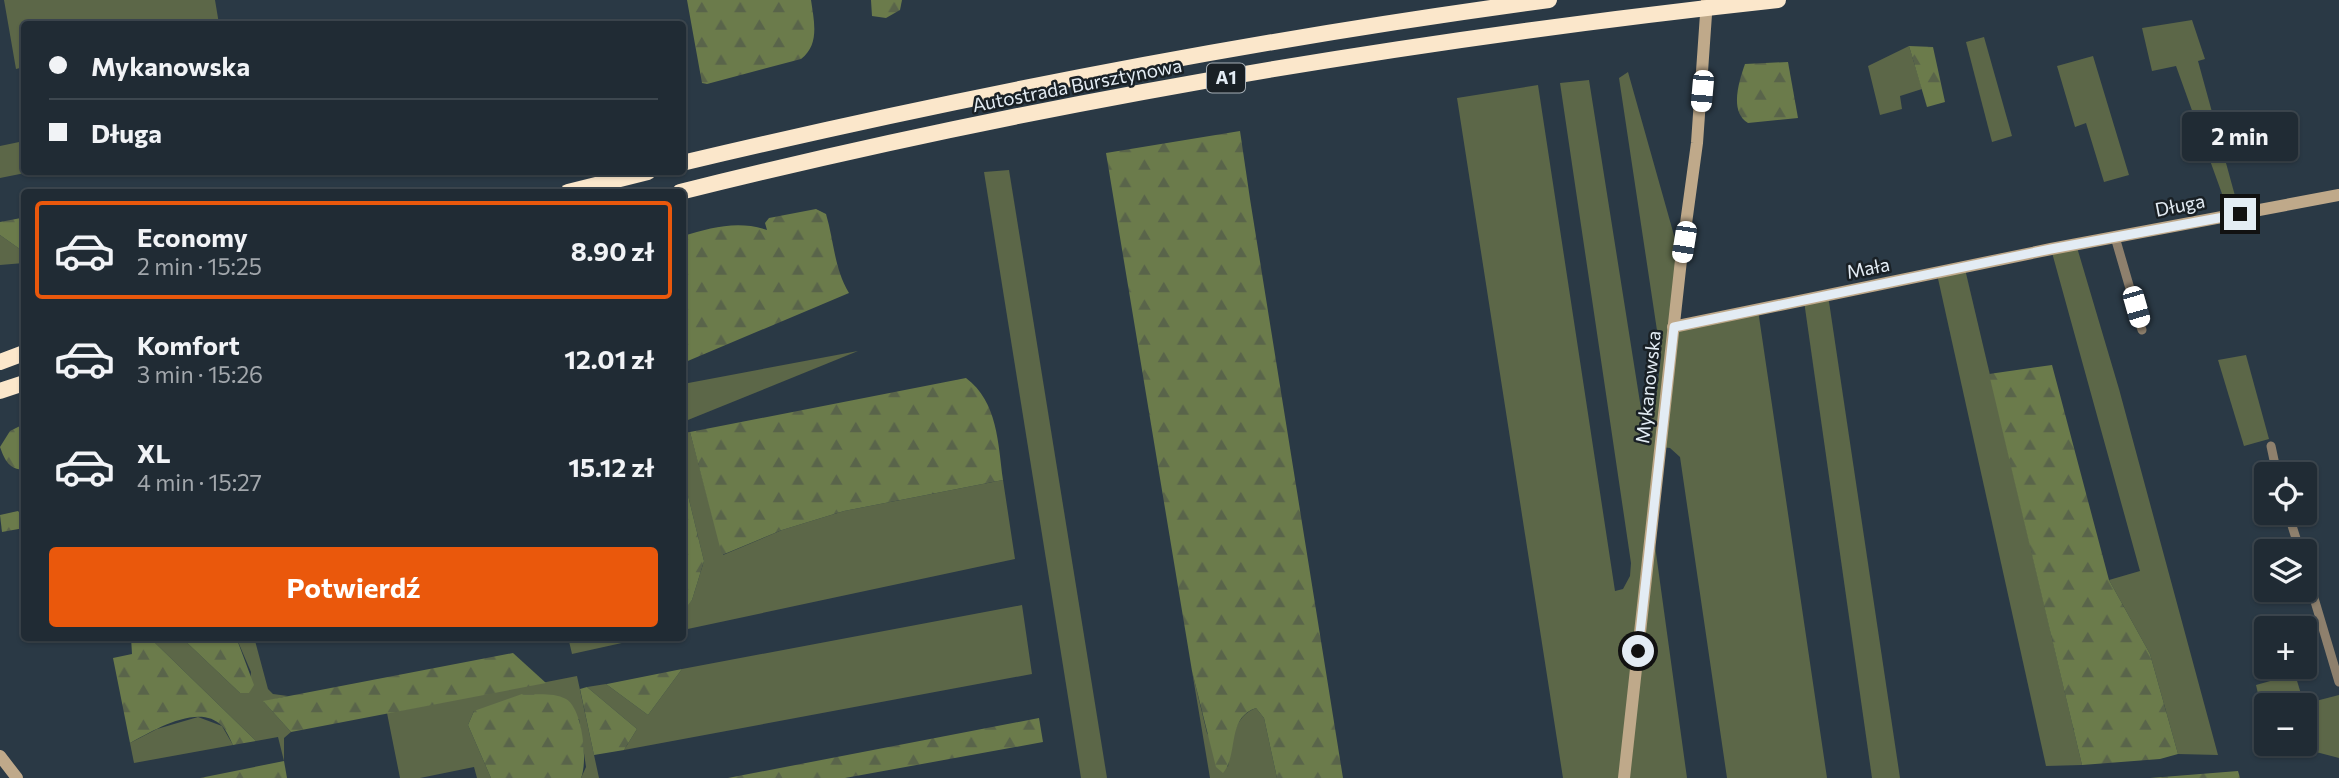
<!DOCTYPE html>
<html lang="pl">
<meta charset="utf-8">
<style>
body{margin:0;font-family:Commissioner,sans-serif;background:#2d3740;color:#f1f3f6;height:100vh;display:flex;flex-direction:column;font-size:26px;white-space:nowrap}
*{box-sizing:border-box;margin:0}
p{font-size:23px;color:#a2a7ac}
.icon{flex:none;width:38px;height:38px;fill:none;stroke:currentColor;stroke-width:2;stroke-linecap:round;stroke-linejoin:round}
.map{position:relative;flex:1;overflow:hidden}
.side{position:absolute;left:21px;top:189px;width:665px;height:452px;display:flex;flex-direction:column;background:#202b34;border-radius:7px;box-shadow:0 2px 5px #0004,0 0 0 2px #3d474f}
.side>*{flex:none}
.guide{position:absolute;left:21px;top:21px;width:665px;height:154px;border-radius:7px;box-shadow:0 2px 5px #0004,0 0 0 2px #3d474f;display:grid;align-content:center;height:154px;padding:0 28px;background:#202b34}
.tools{position:absolute;left:2254px;top:462px;display:grid;gap:14px}
.tools a{display:grid;place-items:center;width:63px;height:63px;border-radius:7px;background:#202b34;box-shadow:0 2px 5px #0004,0 0 0 2px #3d474f;font-size:35px}
.end{position:absolute;width:32px;height:32px;margin:-16px;border:9px solid #e3ecf4;background:#111;box-shadow:0 0 0 4px #111}
.from{border-radius:50%}
.bubble{position:absolute;height:49px;border-radius:7px;background:#202b34;box-shadow:0 2px 5px #0004,0 0 0 2px #3d474f;font-size:23px;font-weight:700;line-height:49px;text-align:center}
.car{position:absolute;width:21px;height:42px;margin:-21px -10px;border-radius:9px;box-shadow:0 0 5px 2px #0007;background:linear-gradient(#fff 24%,#345 0 40%,#fff 0 76%,#345 0 86%,#fff 0)}
.guide b{display:flex;align-items:center;gap:24px;height:66px;font-size:26px}
.guide b+b{border-top:2px solid #3d474f}
.guide i{width:18px;height:18px;background:#f1f3f6}
ul{padding:12px 0 0;list-style:none}
li{display:flex;align-items:center;gap:21px;height:98px;margin:0 14px 10px;padding:0 14px;border:4px solid transparent;border-radius:7px}
li div{flex:1}
li b{display:block;font-size:26px}
li em{font-style:normal;font-weight:700}
li.on{border-color:#ea580c}
li>.icon{width:63px;height:63px;stroke-width:1.5}
.button{display:flex;gap:14px;margin-top:auto;padding:14px 28px}
.button a{flex:1;height:80px;border-radius:7px;background:#ea580c;color:#fff;font-size:28px;font-weight:700;line-height:80px;text-align:center}
.map>svg:first-child{display:block}
.green{fill:#5c6748}
.forest{fill:url(#forest-firs)}
.lines{fill:none;stroke-linecap:round;stroke-linejoin:round}
.street{stroke:#8e806d;stroke-width:9}
.secondary{stroke:#bfa98a;stroke-width:12}
.highway{stroke:#fbe7cb;stroke-width:16}
.route{stroke:#e3ecf4;stroke-width:9}
.labels{text-anchor:middle;stroke-width:5;stroke-linejoin:round;paint-order:stroke}
.shield{fill:#192025;stroke:#a6afb6;stroke-width:2}
.shield-label{font-size:18px;font-weight:bold;fill:#e3ecf4}
.street-label{font-size:19px;fill:#e3ecf4;stroke:#192025}
</style>
<div class="map">
<svg width="2339" height="778" viewBox="0 0 2339 778">
<defs>
<pattern id="forest-firs" width="22" height="20" patternUnits="userSpaceOnUse" patternTransform="scale(1.75)"><rect width="22" height="20" fill="#6b7b4b"/><path d="M5 1l3.5 6h-7zM16 11l3.5 6h-7z" fill="#59644a"/></pattern>
</defs>
<rect width="100%" height="100%" fill="#2a3945"/>
<g class="green">
<path d="M4 0H215L219 24H24V67L16 69Z"/>
<path d="M2192 20 2205 59 2198 61 2240 214 2230 216 2176 66 2152 71 2142 28Z"/>
<path d="M1984 37 2012 136 1992 142 1966 42Z"/>
<path d="M1909 46 1922 89 1900 96 1902 109 1880 115 1868 66Z"/>
<path d="M2093 56 2129 175 2104 182 2086 123 2075 127 2057 66Z"/>
<path d="M1628 72 1681 260 1674 326 1758 310 1827 778H1727L1680 457 1670 448 1661 447 1652 524 1687 778H1563L1457 98 1538 85 1615 591 1623 589 1630 576 1631 563 1560 83 1589 80 1642 415 1654 414 1661 357 1619 78Z"/>
<path d="M24 141V172H30L0 178V146Z"/>
<path d="M1009 170 1107 778H1081L984 172Z"/>
<path d="M0 235 24 252V263L0 265Z"/>
<path d="M2076 244 2119 389 2218 755 2178 754 2150 654 2109 580 2140 571 2051 249Z"/>
<path d="M1965 269 2082 765 2046 766 1937 274Z"/>
<path d="M1828 295 1900 778H1872L1804 301Z"/>
<path d="M858 351 683 422V384Z"/>
<path d="M2246 355 2269 439 2244 446 2218 360Z"/>
<path d="M690 432 723 555 782 530 844 511 1003 480 1015 559 683 630 682 612 692 600 704 561 683 475V433Z"/>
<path d="M1022 605 1032 674 624 750 637 729 587 687 606 684 648 715 682 669Z"/>
<path d="M149 637H181L240 693H249L251 672 236 637H254L268 689 273 694 288 696 264 702 291 732 284 738V761L278 737 256 741Z"/>
<path d="M568 637 591 640 649 637 572 654Z"/>
<path d="M1192 671 1207 733 1228 767C1230 746 1233 716 1256 708L1264 718 1277 778H1210Z"/>
<path d="M2295 674 2304 704 2339 695V758L2297 747 2271 750 2270 744H2305V705H2266V728L2256 685Z"/>
<path d="M577 676 599 778H581L586 767 579 719 474 711 468 725 491 778H477L474 767 420 778H400L387 713Z"/>
<path d="M198 717 222 726 233 745 134 763 130 743 157 729Z"/>
</g>
<g class="forest">
<path d="M687 0H811C814 21 820 45 801 59L707 84 702 83Z"/>
<path d="M871 0H902L900 10 886 18 872 16Z"/>
<path d="M1909 46 1933 47 1945 102 1927 107Z"/>
<path d="M1788 62 1798 118 1748 123C1729 112 1739 81 1745 64Z"/>
<path d="M1240 131 1250 199 1343 778H1277L1264 718 1256 708C1226 718 1239 754 1223 773L1216 767 1192 671 1106 153Z"/>
<path d="M816 209 826 214C834 241 834 268 849 293L683 363V236C711 228 737 220 767 230L765 223 769 218Z"/>
<path d="M21 218 24 219V252L0 235V222Z"/>
<path d="M2052 365 2109 580 2150 654 2178 754 2160 759 2082 765 1989 374Z"/>
<path d="M966 378C998 402 998 444 1003 480L844 511 782 530 722 555 690 432Z"/>
<path d="M24 424V470C9 469 5 461 0 447L10 431Z"/>
<path d="M683 475 704 561 692 600 683 612Z"/>
<path d="M18 511 24 518V528L2 532 0 515Z"/>
<path d="M131 637H149L256 741 233 745C230 739 227 731 222 726 199 702 153 731 130 743L113 658 132 654Z"/>
<path d="M181 637H236L254 685 249 693H240Z"/>
<path d="M513 653 546 683 291 732 263 701Z"/>
<path d="M682 669 648 715 606 684H607Z"/>
<path d="M587 687 637 729 624 750 594 755 580 689Z"/>
<path d="M522 694C536 695 554 692 566 699 583 709 588 762 581 778H491L468 725 474 711Z"/>
<path d="M1039 718 1043 742 845 778H728Z"/>
<path d="M284 761 287 778H200Z"/>
<path d="M2238 771 2240 778H2150Z"/>
</g>
<g class="lines">
<g class="street">
<path d="M2115 237 2142 330"/>
<path d="M2271 446 2277 474"/>
<path d="M2288 513 2300 551"/>
<path d="M2305 568 2339 682"/>
</g>
<g class="secondary">
<path d="M1673 327 2051 249 2339 195"/>
<path d="M0 756 17 778"/>
<path d="M1624 778 1681 260 1697 143 1707 0"/>
</g>
<g class="highway">
<path d="M682 163C969 95 1257 39 1549 0"/>
<path d="M568 192 648 172"/>
<path d="M680 192C1040 102 1409 40 1778 0"/>
<path d="M0 362 24 353"/>
<path d="M0 391 24 383"/>
</g>
</g>
<g class="lines">
<path class="route" d="M1638 651 1674 327 2051 249 2240 214"/>
</g>
<g class="labels">
<rect class="shield" x="1207" y="63.5" width="38" height="29" rx="5"/>
<g class="shield-label">
<text x="1226" y="84">A1</text>
</g>
<g class="street-label">
<text transform="translate(1077 85) rotate(-11)" y="7">Autostrada Bursztynowa</text>
<text transform="translate(2180 205) rotate(-11)" y="7">Długa</text>
<text transform="translate(1868 268) rotate(-11)" y="7">Mała</text>
<text transform="translate(1648 387) rotate(-84)" y="7">Mykanowska</text>
</g>
</g>
</svg>
<div class="tools">
<a><svg class="icon" aria-label="locate" viewBox="0 0 24 24"><circle cx="12" cy="12" r="6"/><path d="M12 2v4M12 18v4M2 12h4M18 12h4"/></svg></a>
<a><svg class="icon" aria-label="layers" viewBox="0 0 24 24"><path d="M12 4l9 5-9 5-9-5zM3 14l9 5 9-5"/></svg></a>
<a>+</a>
<a>−</a>
</div>
<i class="end from" style="left:1638px;top:651px"></i>
<i class="end" style="left:2240px;top:214px"></i>
<div class="bubble" style="left:2182px;top:112px;width:116px">2 min</div>
<i class="car" style="left:1702px;top:91px;rotate:185deg"></i>
<i class="car" style="left:1684px;top:242px;rotate:189deg"></i>
<i class="car" style="left:2136px;top:307px;rotate:164deg"></i>
<div class="guide">
<b><i class="from"></i>Mykanowska</b>
<b><i></i>Długa</b>
</div>
<section class="side">
<ul>
<li class="on"><svg class="icon" aria-label="car" viewBox="0 0 24 24"><path d="M5 17H2v-5l4-1 3-4h7l3 4 3 1v5h-3M9 17h6M6 11h13"/><circle cx="7" cy="17" r="2"/><circle cx="17" cy="17" r="2"/></svg><div><b>Economy</b><p>2 min · 15:25</p></div><em>8.90 zł</em></li>
<li><svg class="icon" aria-label="car" viewBox="0 0 24 24"><path d="M5 17H2v-5l4-1 3-4h7l3 4 3 1v5h-3M9 17h6M6 11h13"/><circle cx="7" cy="17" r="2"/><circle cx="17" cy="17" r="2"/></svg><div><b>Komfort</b><p>3 min · 15:26</p></div><em>12.01 zł</em></li>
<li><svg class="icon" aria-label="car" viewBox="0 0 24 24"><path d="M5 17H2v-5l4-1 3-4h7l3 4 3 1v5h-3M9 17h6M6 11h13"/><circle cx="7" cy="17" r="2"/><circle cx="17" cy="17" r="2"/></svg><div><b>XL</b><p>4 min · 15:27</p></div><em>15.12 zł</em></li>
</ul>
<div class="button"><a>Potwierdź</a></div>
</section>
</div>
